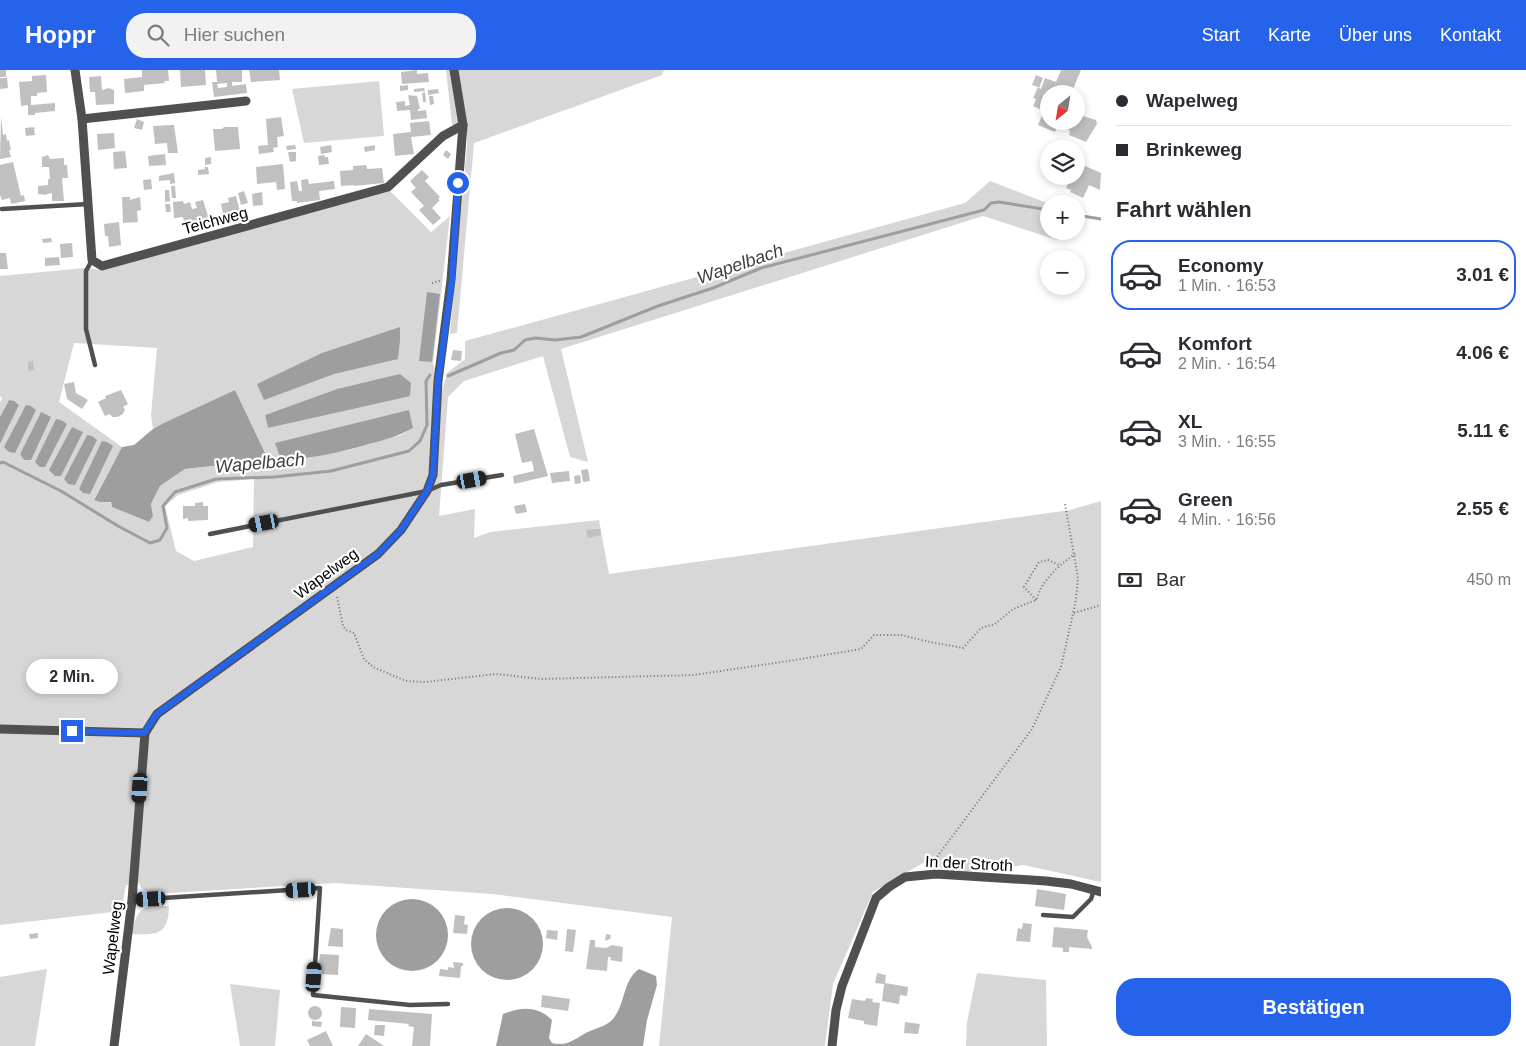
<!DOCTYPE html>
<html lang="de">
<meta charset="utf-8">
<style>
body{margin:0;font-family:Helvetica,sans-serif;background:#f2f2f3;color:#2b2b33;height:100vh;display:flex;flex-direction:column;font-size:19px;white-space:nowrap}
*{box-sizing:border-box;margin:0}
p{font-size:16px;color:#7c7c81}
.icon{flex:none;width:28px;height:28px;fill:none;stroke:currentColor;stroke-width:2;stroke-linecap:round;stroke-linejoin:round}
.map{position:relative;flex:1;overflow:hidden}
.side{display:flex;flex-direction:column;background:#fff;width:425px}
.side>*{flex:none}
.banner{display:grid;align-content:center;height:110px;padding:0 15px;background:#fff}
.needle{width:32px;rotate:210deg}
.fabs{position:absolute;left:1040px;top:15px;display:grid;gap:10px}
.fabs a{display:grid;place-items:center;width:45px;height:45px;border-radius:50%;background:#fff;box-shadow:0 2px 8px #0003;font-size:25px}
.end{position:absolute;width:22px;height:22px;margin:-11px;border:6px solid #2563eb;background:#fff;box-shadow:0 0 0 2px #fff}
.from{border-radius:50%}
.bubble{position:absolute;height:35px;border-radius:18px;background:#fff;box-shadow:0 2px 8px #0003;font-size:16px;font-weight:700;line-height:35px;text-align:center}
.car{position:absolute;width:15px;height:30px;margin:-15px -8px;border-radius:6px;box-shadow:0 0 4px 1px #0007;background:linear-gradient(#222 24%,#8ab4d8 0 40%,#222 0 76%,#8ab4d8 0 86%,#222 0)}
.banner b{display:flex;align-items:center;gap:18px;height:48px;font-size:19px}
.banner b+b{border-top:1px solid #e1e1e2}
.banner i{width:12px;height:12px;background:#2b2b33}
ul{padding:0;list-style:none}
li{display:flex;align-items:center;gap:15px;height:70px;margin:0 10px 8px;padding:0 5px;border:2px solid transparent;border-radius:20px}
li div{flex:1}
li b{display:block;font-size:19px}
li em{font-style:normal;font-weight:700}
li.active{border-color:#2563eb}
li>.icon{width:45px;height:45px;stroke-width:1.5}
h2{padding:0 15px;font-size:22px;line-height:60px}
.pay{display:flex;align-items:center;gap:12px;height:55px;padding:0 15px;font-size:19px}
.pay p{margin-inline-start:auto}
.button{display:flex;gap:10px;margin-top:auto;padding:10px 15px}
.button a{flex:1;height:58px;border-radius:20px;background:#2563eb;color:#fff;font-size:20px;font-weight:700;line-height:58px;text-align:center}
header{display:flex;align-items:center;gap:30px;box-sizing:border-box;height:70px;padding:0 25px;background:#2563eb;color:#fff}
header strong{font-size:24px}
nav{display:flex;gap:28px;margin-inline-start:auto;font-size:18px}
.search{width:350px;height:45px;background:#f2f2f3;display:flex;align-items:center;gap:12px;box-sizing:border-box;padding:0 18px;border-radius:20px;color:#7c7c81;font-size:19px}
main{display:flex;flex:1;min-height:0}
.map>svg:first-child{display:block}
.green{fill:#d7d7d7;fill-rule:evenodd}
.water{fill:#9e9e9e}
.lines{fill:none;stroke-linecap:round;stroke-linejoin:round}
.stream{stroke:#9e9e9e;stroke-width:3}
.building{fill:#c0c0c0;fill-rule:evenodd}
.path{stroke:#727272;stroke-width:2;stroke-dasharray:1 2.5;stroke-linecap:butt}
.lane{stroke:#505050;stroke-width:4.5}
.street{stroke:#505050;stroke-width:9}
.route{stroke:#2563eb;stroke-width:6}
.labels{text-anchor:middle;stroke-width:4.5;stroke-linejoin:round;paint-order:stroke}
.street-label{font-size:16px;fill:#000;stroke:#fff}
.water-label{font-size:18px;font-style:italic;fill:#3f3f3f;stroke:#fff}
</style>
<header>
<strong>Hoppr</strong>
<div class="search"><svg class="icon" aria-label="search" viewBox="0 0 24 24"><circle cx="10" cy="10" r="6"/><path d="M15 15l6 6"/></svg>Hier suchen</div>
<nav><a>Start</a><a>Karte</a><a>Über uns</a><a>Kontakt</a></nav>
</header>
<main>
<div class="map">
<svg width="1101" height="976" viewBox="0 0 1101 976">
<rect width="100%" height="100%" fill="#fff"/>
<g class="green">
<path d="M446 0H664L662 5 474 73 457 263 450 264 467 75V53L452 55Z"/>
<path d="M379 11 384 66 304 73 292 19Z"/>
<path d="M990 111 1050 134H1049V161H1061L1057 170 983 146 561 279 588 392 570 387 543 286 464 311 448 327 439 446 475 439 474 468 490 462 599 450 609 504 1070 440 1101 431V812L1024 795 958 803 923 793 873 822 833 914 825 976H659L672 847 492 824 335 813 152 824 141 818 139 813 126 815 121 841 0 855V374L19 335 9 330 0 347V333L2 328 0 326V206L85 198 102 200 389 120 431 162 450 146 433 293 442 322 447 303 465 289V271L965 133ZM74 273 157 278 151 345 153 359 235 320 270 392 221 395 185 399 160 416 151 434 153 446 149 452 112 437 111 433 94 429 122 377 59 332ZM337 319 410 325 268 358 265 345ZM41 342 24 390 20 384ZM413 358 401 365 338 383ZM87 365 68 414 64 409ZM254 409 253 477 194 491 176 481 165 436 178 425 218 412Z"/>
<path d="M153 836H169C168 865 158 865 132 864 134 849 138 838 153 836Z"/>
<path d="M47 899 35 976H0V907Z"/>
<path d="M977 903 1046 910 1047 976H966L967 952Z"/>
<path d="M230 914 280 920 275 976H240Z"/>
</g>
<g class="water">
<path d="M427 222 440 224 432 292 419 291Z"/>
<path d="M400 257V270L398 289 334 304 264 330 257 314 322 283Z"/>
<path d="M400 304 411 313 410 326 406 327 268 358 265 345 337 319Z"/>
<path d="M235 320 270 393 221 395 185 399 160 416 151 434 153 446 149 452 112 437 111 432H100L94 430 122 377 134 375 153 359 164 353Z"/>
<path d="M9 330 14 331 19 335 0 374V347Z"/>
<path d="M26 335 31 336 36 340 15 383 9 382 4 377Z"/>
<path d="M409 340 413 358C399 366 385 370 369 374 338 383 314 388 281 390L275 373Z"/>
<path d="M41 342 51 347 31 390H24L20 384Z"/>
<path d="M56 349 61 350 67 354 45 397H40L35 392Z"/>
<path d="M72 357 83 362 61 406H55L49 400Z"/>
<path d="M87 365 92 366 97 370 75 415 68 414 64 409Z"/>
<path d="M102 371 107 372 113 376 90 424 83 423 79 419Z"/>
<circle cx="412" cy="865" r="36"/>
<circle cx="507" cy="874" r="36"/>
<path d="M639 899 656 906 657 915 647 950 643 976H496L503 944C521 937 537 935 552 950L549 968 552 973C567 976 572 971 584 964 592 959 605 957 612 950 626 935 622 911 639 899Z"/>
</g>
<g class="lines">
<g class="stream">
<path d="M1076 145 1101 149"/>
<path d="M448 306 501 283 514 280 525 270 535 268 555 270 581 267 658 236 713 218 761 198 984 140 991 133 999 132 1049 140"/>
<path d="M0 393 3 392 61 421 118 456 150 473 160 470 167 458 163 436 175 422 216 409 274 407 331 401 409 381 420 371 427 355 426 311 430 305"/>
</g>
</g>
<g class="building">
<rect x="0" y="0" width="6" height="7"/>
<path d="M142 0H168L169 11H164L165 13 144 15V21L125 23 124 9 142 7Z"/>
<path d="M180 0H205L206 15 181 17Z"/>
<path d="M216 0H242V12H232V16L246 14 247 23 214 27 212 12H217ZM227 13V17L218 18 217 14Z"/>
<path d="M249 0H279L280 10 251 12Z"/>
<path d="M417 0V4L428 3 429 12 402 14 401 2Z"/>
<path d="M1061 0H1081L1071 24H1049V51H1060L1055 62 1038 55 1044 41 1033 36 1036 29 1033 28 1038 17 1032 15 1036 5 1043 8 1039 18 1038 17 1041 19 1045 8 1056 12Z"/>
<path d="M46 5 47 22 37 23V26H31V35L55 33V41L35 43V45H28V35L21 36 19 12 32 11V6Z"/>
<path d="M101 6 102 20 109 18 114 20V34L96 35 95 22H90L89 7Z"/>
<path d="M0 8H7L8 18 0 19Z"/>
<path d="M408 15V20L400 21V16Z"/>
<path d="M424 18 425 21 414 22V19Z"/>
<path d="M438 19 439 23 428 25V20Z"/>
<path d="M425 22 426 32H423L422 23Z"/>
<path d="M408 25 417 26 420 39H418V41L426 40 427 48 411 50 410 40 397 41 396 32 405 31V36L410 35Z"/>
<path d="M429 26H433L434 34 430 35Z"/>
<path d="M1076 44 1096 50 1097 54 1086 72 1069 65 1070 60H1068L1072 51H1076Z"/>
<path d="M1 47 3 65 6 64 7 71 9 70 11 80H9L11 87 0 89Z"/>
<path d="M281 47 284 66 277 67 278 77 273 78 274 82 259 84 258 76 268 75 266 49Z"/>
<path d="M137 49 144 52 142 60 134 58Z"/>
<path d="M429 51 431 65 411 67 414 84 395 86 393 64 411 62 410 53Z"/>
<path d="M172 55H174L178 83H168L167 73 155 74 153 56Z"/>
<path d="M34 57 35 65 26 66 25 58Z"/>
<path d="M224 57H238L240 79 215 81 213 59H222Z"/>
<path d="M114 63 115 78 98 80 97 64Z"/>
<path d="M295 75 296 79 287 80 286 76Z"/>
<path d="M331 75 332 82 321 84 320 77Z"/>
<path d="M375 75V80L365 82 364 77Z"/>
<path d="M446 80 451 84 448 89 443 85Z"/>
<path d="M125 81 127 98 114 99 113 82Z"/>
<path d="M288 82H296V91L290 92Z"/>
<path d="M165 84 166 95 149 96 148 86Z"/>
<path d="M48 85 50 89 64 88V95H67L68 108H62L64 131H52V123L47 124V125L38 124V116L48 115V109H50L49 97H42V87Z"/>
<path d="M324 85 325 87H328L329 94 319 95 318 86Z"/>
<path d="M211 87V94L205 95V88Z"/>
<path d="M1049 90V105L1043 102Z"/>
<path d="M1076 90 1084 93 1083 95 1101 103 1100 120 1089 115 1083 128 1070 122 1071 120 1066 118 1068 114 1052 106H1076Z"/>
<path d="M13 92 21 126 24 125 25 131 11 134 10 128 2 130 0 125V95Z"/>
<path d="M283 94 285 119 277 120 276 112 257 114 256 97Z"/>
<path d="M366 95 367 99 382 98 384 113 354 116V115L341 116 340 101 353 100V96Z"/>
<path d="M205 97H208L209 104 198 105V100L205 99Z"/>
<path d="M422 100 429 107 425 111 440 127 438 129 440 130 432 138 441 148 433 155 419 140 424 136 411 122 416 118 410 111Z"/>
<path d="M174 103 175 113 170 114V110L159 111V106Z"/>
<path d="M151 109 152 119 144 120 143 110Z"/>
<path d="M308 109 309 114 334 111 335 119 319 121 320 130 297 133V131H292L290 112 297 111 299 121H302L301 110Z"/>
<path d="M171 116H175L176 128H172Z"/>
<path d="M165 120H169L170 131 165 132Z"/>
<path d="M244 121 248 133 241 135 238 123Z"/>
<path d="M262 122 263 135 253 136 252 124Z"/>
<path d="M236 126 240 142 224 147 221 134 229 132 228 128Z"/>
<path d="M122 127H130V130L140 127 141 140 137 141 138 152 123 153Z"/>
<path d="M203 130 209 149 185 157 183 147 174 148 173 132 183 131 184 134 190 132 192 139 197 138 195 132Z"/>
<path d="M165 134H170L171 142H166Z"/>
<path d="M119 152 121 175 109 177 108 166H105L104 154Z"/>
<path d="M51 168 52 172 43 173 42 169Z"/>
<path d="M72 173 73 187 61 188 60 174Z"/>
<path d="M0 183H6L8 199H0Z"/>
<path d="M59 187 60 195 45 196V188Z"/>
<path d="M453 280 462 281 461 291 451 290Z"/>
<path d="M33 291 34 300 28 301V292Z"/>
<path d="M74 312 76 323 88 330 82 339 67 329 64 314Z"/>
<path d="M121 320 128 334 123 337 125 339 123 344 117 347H112L110 344 105 346 98 332 106 328 105 326Z"/>
<path d="M534 359 548 406 514 414 513 406 534 401 532 391 522 393 515 364Z"/>
<path d="M588 399 590 411 583 412 581 400Z"/>
<path d="M569 401 570 411 552 413 550 403Z"/>
<path d="M580 405 581 413 575 414 574 406Z"/>
<path d="M203 432V436H208V450L188 451V448L183 449V436H195V433Z"/>
<path d="M525 434 527 442 516 444 514 436Z"/>
<path d="M596 459H600L601 465 588 468 586 460Z"/>
<path d="M1037 819 1066 824 1064 840 1035 836Z"/>
<path d="M455 845 465 846 464 854 468 855 467 864 453 863Z"/>
<path d="M1023 853 1032 854 1030 872 1016 871 1018 858 1022 859Z"/>
<path d="M1054 857 1088 860 1087 867 1092 877V879L1069 877V882H1063V878L1052 877Z"/>
<path d="M331 858 343 859V877L328 876Z"/>
<path d="M567 859 576 860 573 882 565 881Z"/>
<path d="M547 860 558 861 557 870 546 868Z"/>
<path d="M38 863V868L30 869 29 864Z"/>
<path d="M606 864 611 865 610 869 605 871Z"/>
<path d="M590 870H595V877L606 878 612 875 623 877 622 892 610 890 611 887H608L607 901 586 899Z"/>
<path d="M320 884 339 885 338 905 318 904Z"/>
<path d="M453 892 463 893V896H461L460 908 439 906 440 899 448 900V897L454 898Z"/>
<path d="M877 903 886 905 885 913 908 917 907 926 900 925 899 934 882 931 884 914 875 913Z"/>
<path d="M542 925 570 929 568 941 541 937Z"/>
<path d="M866 928 873 929 872 932 880 933 877 956 864 954V951L848 948 852 929 865 931Z"/>
<circle cx="315" cy="943" r="7"/>
<path d="M341 937 356 938 355 958 340 957Z"/>
<path d="M369 939 432 944 430 976H412L414 957 408 956 409 954 368 950Z"/>
<path d="M312 951 322 952 321 957 312 956Z"/>
<path d="M905 952 920 954 918 964 904 963Z"/>
<path d="M375 955H385L384 966 374 965Z"/>
<path d="M326 961 333 976H310L307 970Z"/>
<path d="M366 964 384 976H358Z"/>
</g>
<g class="lines">
<g class="path">
<path d="M432 213 442 210"/>
<path d="M337 527 343 556 346 560 354 563 364 589 373 597 406 611 425 612 496 604 541 609 694 605 795 590 861 579 874 565H901L930 572 963 578 981 558 995 554 1013 539 1036 530C1043 509 1058 496 1075 484"/>
<path d="M1036 530 1024 517 1039 492 1048 490 1059 495"/>
<path d="M1074 543 1101 535"/>
<path d="M931 795 1032 659 1061 597 1076 530 1078 508 1065 434"/>
</g>
<g class="lane">
<path d="M2 139 88 134"/>
<path d="M92 190 86 201V259L95 295"/>
<path d="M210 464 427 421 441 415 502 405"/>
<path d="M132 830 320 818 313 925 410 935 448 934"/>
<path d="M1043 845 1073 847 1091 829 1094 820"/>
</g>
<g class="street">
<path d="M75 0 82 49 92 190 102 196 388 117 443 66 463 55"/>
<path d="M82 49 246 31"/>
<path d="M0 659 145 663"/>
<path d="M114 976 132 830 145 663 157 644 378 484 401 460 427 421 433 405 438 311 451 210 463 55 454 0"/>
<path d="M832 976 836 940 842 916 876 828 889 817 905 807 936 804 1046 811 1071 814 1101 822"/>
</g>
</g>
<g class="lines">
<path class="route" d="M72 661 144 663 157 644 378 484 401 460 427 421 433 405 438 311 452 210 458 113"/>
</g>
<g class="labels">
<g class="street-label">
<text transform="translate(215 150) rotate(-15)" y="6">Teichweg</text>
<text transform="translate(326 503) rotate(-36)" y="6">Wapelweg</text>
<text transform="translate(969 793) rotate(3)" y="6">In der Stroth</text>
<text transform="translate(112 868) rotate(-83)" y="6">Wapelweg</text>
</g>
<g class="water-label">
<text transform="translate(740 194) rotate(-19)" y="6">Wapelbach</text>
<text transform="translate(260 393) rotate(-5)" y="6">Wapelbach</text>
</g>
</g>
</svg>
<div class="fabs">
<a><svg class="needle" viewBox="-14 -14 28 28"><path d="M0-13l5 13h-10z" fill="#e53935"/><path d="M0 13l5-13h-10z" fill="#7c7c81"/></svg></a>
<a><svg class="icon" aria-label="layers" viewBox="0 0 24 24"><path d="M12 4l9 5-9 5-9-5zM3 14l9 5 9-5"/></svg></a>
<a>+</a>
<a>−</a>
</div>
<i class="end from" style="left:458px;top:113px"></i>
<i class="end" style="left:72px;top:661px"></i>
<div class="bubble" style="left:26px;top:589px;width:92px">2 Min.</div>
<i class="car" style="left:472px;top:410px;rotate:80deg"></i>
<i class="car" style="left:264px;top:453px;rotate:259deg"></i>
<i class="car" style="left:140px;top:718px;rotate:184deg"></i>
<i class="car" style="left:301px;top:820px;rotate:267deg"></i>
<i class="car" style="left:151px;top:829px;rotate:267deg"></i>
<i class="car" style="left:314px;top:907px;rotate:4deg"></i>
</div>
<section class="side">
<div class="banner">
<b><i class="from"></i>Wapelweg</b>
<b><i></i>Brinkeweg</b>
</div>
<h2>Fahrt wählen</h2>
<ul>
<li class="active"><svg class="icon" aria-label="car" viewBox="0 0 24 24"><path d="M5 17H2v-5l4-1 3-4h7l3 4 3 1v5h-3M9 17h6M6 11h13"/><circle cx="7" cy="17" r="2"/><circle cx="17" cy="17" r="2"/></svg><div><b>Economy</b><p>1 Min. · 16:53</p></div><em>3.01 €</em></li>
<li><svg class="icon" aria-label="car" viewBox="0 0 24 24"><path d="M5 17H2v-5l4-1 3-4h7l3 4 3 1v5h-3M9 17h6M6 11h13"/><circle cx="7" cy="17" r="2"/><circle cx="17" cy="17" r="2"/></svg><div><b>Komfort</b><p>2 Min. · 16:54</p></div><em>4.06 €</em></li>
<li><svg class="icon" aria-label="car" viewBox="0 0 24 24"><path d="M5 17H2v-5l4-1 3-4h7l3 4 3 1v5h-3M9 17h6M6 11h13"/><circle cx="7" cy="17" r="2"/><circle cx="17" cy="17" r="2"/></svg><div><b>XL</b><p>3 Min. · 16:55</p></div><em>5.11 €</em></li>
<li><svg class="icon" aria-label="car" viewBox="0 0 24 24"><path d="M5 17H2v-5l4-1 3-4h7l3 4 3 1v5h-3M9 17h6M6 11h13"/><circle cx="7" cy="17" r="2"/><circle cx="17" cy="17" r="2"/></svg><div><b>Green</b><p>4 Min. · 16:56</p></div><em>2.55 €</em></li>
</ul>
<div class="pay"><svg class="icon" aria-label="cash" viewBox="0 0 24 24"><path d="M3 7h18v10H3z"/><circle cx="12" cy="12" r="2"/></svg>Bar<p>450 m</p></div>
<div class="button"><a>Bestätigen</a></div>
</section>
</main>
